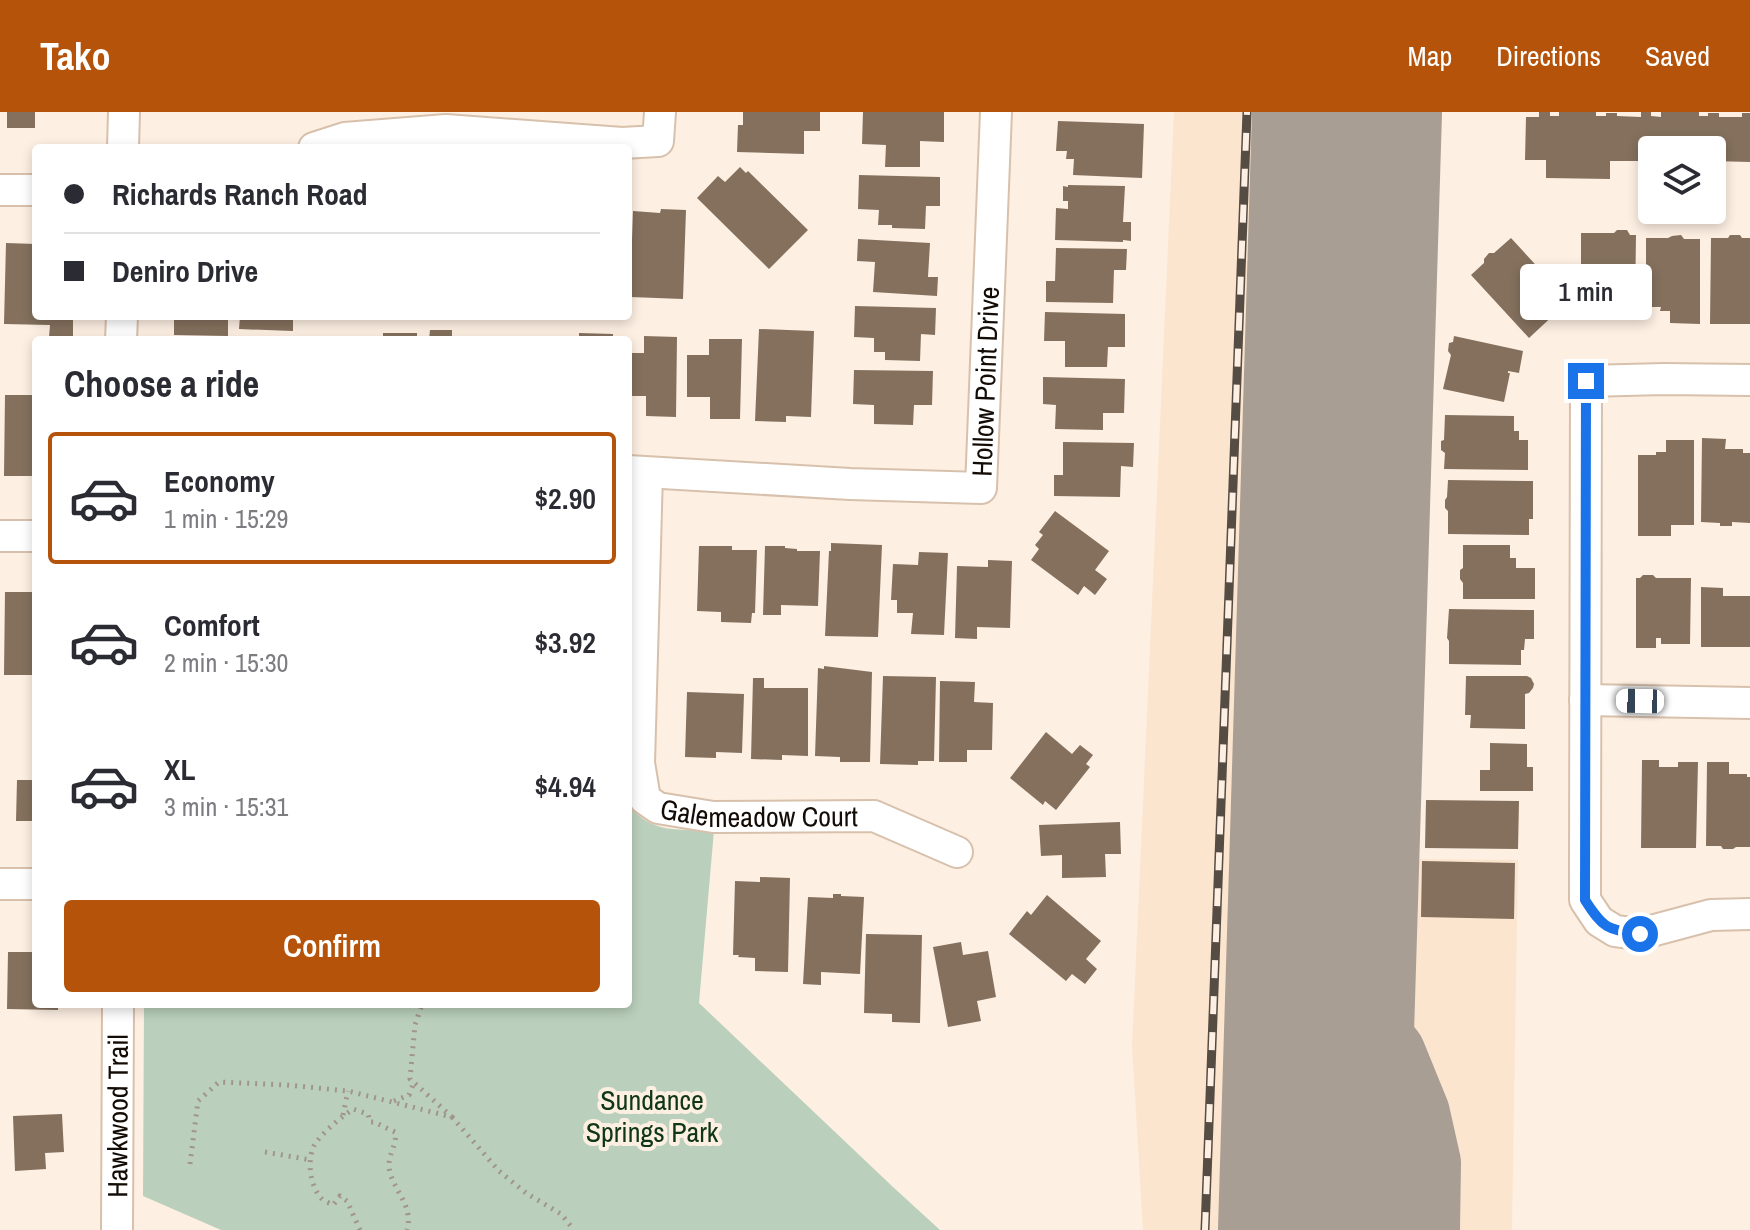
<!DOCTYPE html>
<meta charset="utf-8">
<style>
body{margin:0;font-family:"Archivo Narrow",sans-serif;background:#f7f7f7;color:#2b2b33;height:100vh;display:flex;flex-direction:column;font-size:30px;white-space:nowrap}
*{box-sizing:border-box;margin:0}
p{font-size:26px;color:#7c7c81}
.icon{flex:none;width:44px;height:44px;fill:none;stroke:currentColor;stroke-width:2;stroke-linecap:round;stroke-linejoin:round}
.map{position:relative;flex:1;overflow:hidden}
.drawer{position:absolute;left:32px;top:224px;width:600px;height:672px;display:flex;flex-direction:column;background:#fff;border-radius:8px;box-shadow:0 4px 12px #0003}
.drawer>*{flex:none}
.banner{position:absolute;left:32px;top:32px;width:600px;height:176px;border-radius:8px;box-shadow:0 4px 12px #0003;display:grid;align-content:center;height:176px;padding:0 32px;background:#fff}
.tools{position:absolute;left:1638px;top:24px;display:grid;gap:16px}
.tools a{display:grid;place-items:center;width:88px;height:88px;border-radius:8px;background:#fff;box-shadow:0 4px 12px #0003;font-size:40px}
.end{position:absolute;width:36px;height:36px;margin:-18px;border:10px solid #1a73e8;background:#fff;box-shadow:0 0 0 4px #fff}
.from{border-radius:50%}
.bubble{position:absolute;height:56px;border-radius:8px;background:#fff;box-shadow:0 4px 12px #0003;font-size:26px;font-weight:600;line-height:56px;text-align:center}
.car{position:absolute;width:24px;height:48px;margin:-24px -12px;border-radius:10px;box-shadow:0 0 6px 2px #0007;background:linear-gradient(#fff 24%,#345 0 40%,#fff 0 76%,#345 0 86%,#fff 0)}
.banner b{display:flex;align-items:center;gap:28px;height:76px;font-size:30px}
.banner b+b{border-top:2px solid #e1e1e2}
.banner i{width:20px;height:20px;background:#2b2b33}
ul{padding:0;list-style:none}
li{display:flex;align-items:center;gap:24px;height:132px;margin:0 16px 12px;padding:0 16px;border:4px solid transparent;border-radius:8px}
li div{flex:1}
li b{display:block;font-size:30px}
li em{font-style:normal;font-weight:600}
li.active{border-color:#b45309}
li>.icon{width:72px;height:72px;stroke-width:1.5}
h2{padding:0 32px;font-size:36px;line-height:96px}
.cta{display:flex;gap:16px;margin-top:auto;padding:16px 32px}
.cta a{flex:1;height:92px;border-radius:8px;background:#b45309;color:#fff;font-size:32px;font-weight:600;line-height:92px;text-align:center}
header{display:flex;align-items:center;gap:48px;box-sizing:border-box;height:112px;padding:0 40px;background:#b45309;color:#fff}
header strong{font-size:38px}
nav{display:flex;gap:44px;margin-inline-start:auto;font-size:28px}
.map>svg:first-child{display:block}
.built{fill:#fce5cf}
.green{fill:#bad0bc}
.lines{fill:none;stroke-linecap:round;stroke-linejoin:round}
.taxiway{stroke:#a99e93;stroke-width:76}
.runway{stroke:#a99e93;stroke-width:190}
.building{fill:#84705d}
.minor-casing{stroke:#d8c1ac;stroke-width:34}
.path{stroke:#a1958b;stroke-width:5;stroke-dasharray:2 6;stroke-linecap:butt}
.minor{stroke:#fff;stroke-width:30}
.rail-casing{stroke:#554c44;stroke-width:9}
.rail{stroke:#fdefe2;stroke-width:6;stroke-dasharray:18;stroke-linecap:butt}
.route{stroke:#1a73e8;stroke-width:10}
.labels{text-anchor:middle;stroke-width:8;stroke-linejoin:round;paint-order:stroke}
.street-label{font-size:28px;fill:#130b05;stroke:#fdefe2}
.park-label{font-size:28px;fill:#0e3617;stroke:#fdefe2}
</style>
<header>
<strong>Tako</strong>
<nav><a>Map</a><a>Directions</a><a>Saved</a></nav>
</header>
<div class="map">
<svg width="1750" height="1118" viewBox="0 0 1750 1118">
<rect width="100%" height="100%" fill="#fdefe2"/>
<path class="built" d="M1174 0H1420L1413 747 1518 748 1512 1118H1143L1132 935Z"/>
<path class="green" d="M628 693C654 723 678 717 714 718L699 891 893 1075 940 1118H221L143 1084 144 892H628Z"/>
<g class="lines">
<path class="taxiway" d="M1321 881 1358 905 1388 943 1412 1002 1423 1051 1422 1118"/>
<path class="runway" d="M1313 1118 1347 0"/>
</g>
<g class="building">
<rect x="7" y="0" width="28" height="16"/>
<path d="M743 0H820V19H804V42L737 40 738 13H743Z"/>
<path d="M863 0H944V30L920 29V55H885L886 33 862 32Z"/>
<path d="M1539 0H1550V4H1559V0H1596V4H1606V1H1617V4L1641 5V0H1651V4L1661 5V0H1699V4H1708V1H1719V5H1742V1H1750V50L1712 49V38H1652V66H1647V49H1610V67L1546 66V48H1525L1526 5H1539Z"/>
<path d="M1058 9 1144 12 1142 66 1073 63 1074 47H1066L1067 39H1056Z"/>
<path d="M740 55 746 61 748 59 808 118 769 157 697 86 718 64 725 70Z"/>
<path d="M859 63 940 65V94H926L925 117 892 116V113H878L879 98 858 97Z"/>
<path d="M1068 73 1125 74 1123 110H1131V129L1123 128V130L1055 128 1056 96 1068 97V89H1063V74L1068 75Z"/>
<path d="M661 97 686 98 683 187 630 185 633 99 660 101Z"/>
<path d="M1617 118H1627L1630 123H1636L1635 192H1615V182H1609V184H1581V121H1614Z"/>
<path d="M1681 123 1684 127H1700V212L1670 211V199H1660L1661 195H1646V126H1668L1672 124Z"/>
<path d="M1730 123H1740L1742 126H1750V212H1710L1711 126H1728Z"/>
<path d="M1511 126 1567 187 1556 197 1558 199 1529 226 1471 163 1484 151V147L1489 141H1494Z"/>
<path d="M858 127 930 131 928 165H938L937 184 873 180 875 150 857 149Z"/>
<path d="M6 131 36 132V204H73V225H49L50 213 4 212Z"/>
<path d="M1056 136 1127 137 1126 158H1114L1113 191 1046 190V169H1055Z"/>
<path d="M855 194 936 196 935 223 921 222 920 249 885 248V240H874V226L854 225Z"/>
<path d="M1045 200 1125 202V235H1108L1107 255H1065V229H1044Z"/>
<path d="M174 204H228V224L174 223Z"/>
<path d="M240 204H293V219L239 217Z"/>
<path d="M759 217 814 219 811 305 786 304V310L755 309Z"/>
<path d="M430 218H452V228H429Z"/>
<rect x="383" y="221" width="34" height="7"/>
<path d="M579 221 613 222V228H579Z"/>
<path d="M644 224 677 225 676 305 646 304V284H628V241H644Z"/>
<path d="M1454 224 1523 239 1519 261 1508 259V261H1510L1504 290 1443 277 1451 243 1448 239 1449 231 1453 230Z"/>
<path d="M709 227H742L740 307H710V285H687V243H709Z"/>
<path d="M854 258 933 259 932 293H914L913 313 874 312V293L853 292Z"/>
<path d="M1043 265 1125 267 1124 301H1103V318L1055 317 1056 293 1043 292Z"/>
<path d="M5 283H36V364H4Z"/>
<path d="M1445 303 1514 304V319H1519V328H1528V358L1444 357 1445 341 1441 338V329L1444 328Z"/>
<path d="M1702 326 1726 327 1725 337H1743V341H1750V411L1732 410V414H1720V411L1701 410Z"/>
<path d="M1666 328H1694V413H1671V424H1638V343H1656V340H1666Z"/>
<path d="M1063 330 1134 331 1133 355 1121 354 1120 385 1054 384V363H1063Z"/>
<path d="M1448 368 1533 369V407H1529V423L1448 422V399L1445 396V388L1447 385Z"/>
<path d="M1055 399 1109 439 1095 458 1107 467 1095 483 1084 474 1078 483 1031 448 1039 437 1035 433 1043 423 1039 420Z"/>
<path d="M831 431 882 433 878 525 825 524 829 439H831Z"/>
<path d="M1463 433H1510V446H1516V456H1535V487H1463V471L1460 467V458L1463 456Z"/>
<path d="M699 434H732V438H757L755 501H752L751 511 721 510V500L697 499Z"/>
<path d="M765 434H785V436L797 437V439H820L818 494 781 493V503H763Z"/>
<path d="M919 440 948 441 944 523 911 522 913 501H897V488H891L893 452 918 453Z"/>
<path d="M988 448 1012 449 1010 516 977 515V527L955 526 957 454 988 455Z"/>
<path d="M1643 463H1653L1656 466H1691L1690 532H1661V526H1656V536H1636V466H1640Z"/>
<path d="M1701 475 1723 476V484H1750V535H1701Z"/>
<path d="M5 480H36V563H4Z"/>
<path d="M1449 497 1534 498V527H1525L1524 538H1521V553L1449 552V529L1447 526Z"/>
<path d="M824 554 872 560 870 650H840V645L815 644 818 556 824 557Z"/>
<path d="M883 564 936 565 934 649H918V653L880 652Z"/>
<path d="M1466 564H1527L1531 566 1534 572 1533 576 1529 581 1525 582V617L1470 616 1471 603H1465Z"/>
<path d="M753 566H764V576H808V644L782 643V648L751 647Z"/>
<path d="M940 569 975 570 974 590 993 591 992 638H967V650H939Z"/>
<path d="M687 580 744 582 742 641 716 640V646L685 645Z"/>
<path d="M1046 620 1072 642 1080 633 1093 643 1086 652 1090 655 1056 698 1045 689 1043 693 1010 666Z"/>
<path d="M1490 631 1527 632V655H1533V679H1480V658H1490Z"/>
<path d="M1642 648H1659V655H1678V650H1698L1696 736H1641Z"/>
<path d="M1707 650H1729V662H1747V665H1750V735H1736L1733 737H1723L1721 734H1706Z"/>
<path d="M17 668H36V709H16Z"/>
<path d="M1426 688 1519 689 1518 737 1425 736Z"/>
<path d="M1120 710 1121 742H1105L1106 765 1062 766V743L1041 744 1039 713Z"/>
<path d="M1422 749 1515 751 1514 807 1421 805Z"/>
<path d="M760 765 790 766 788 860 755 859V846L738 845 739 843H733L735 769 760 770Z"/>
<path d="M833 782H841V784L864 785 860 862 821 860V873L803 872 808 785 833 786Z"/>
<path d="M1047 783 1101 829 1086 847 1097 857 1085 872 1072 862 1066 869 1009 822 1027 799 1031 803Z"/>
<path d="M866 822 922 823 920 911 892 910V902L864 901Z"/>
<path d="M961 830 963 843 988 839 996 885 977 889 981 909 948 915 933 835Z"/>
<path d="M8 840H36V892H58V898L7 897Z"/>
<path d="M62 1002 64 1040 45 1041 46 1057 15 1059 13 1004Z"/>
</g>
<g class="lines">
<g class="minor-casing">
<g id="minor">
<path d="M123 36 124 0"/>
<path d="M314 36 345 26 446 18 622 31 658 29 660 0"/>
<path d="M0 78H36"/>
<path d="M121 228 122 204"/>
<path d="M1750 268 1664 267 1586 269 1585 752V788L1599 809 1615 819 1640 822 1711 803 1750 802"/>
<path id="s1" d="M628 359 850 372 981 376 996 0"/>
<path id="s2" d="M647 361 639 651 645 687 658 696 713 705 874 704 957 740"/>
<path d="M0 424H36"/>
<path d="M1585 588 1750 591"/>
<path d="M0 772H36"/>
<path id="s3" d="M117 1118 118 892"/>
</g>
</g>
<g class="path">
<path d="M394 989 409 983 414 970"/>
<path d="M343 1003 348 979"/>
<path d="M452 1005 499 1059 526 1081 561 1102 574 1118"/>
<path d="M265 1040 311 1048"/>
<path d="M190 1052 198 989 219 970 287 973 348 979 452 1005 410 967 415 913 422 892"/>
<path d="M360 1118 347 1089 340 1084 333 1093C330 1091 325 1090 322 1087 310 1075 306 1047 315 1032 324 1019 340 1006 353 997L368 1002 370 1010H374L395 1020C398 1036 384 1043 391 1064 398 1083 413 1096 407 1118"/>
</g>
<use href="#minor" class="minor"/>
<g class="rail-casing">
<path id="rail" d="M1205 1118 1247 0"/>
</g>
<use href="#rail" class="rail"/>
</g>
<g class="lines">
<path class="route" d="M1586 269 1585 788C1603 816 1607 818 1640 822"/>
</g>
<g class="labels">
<g class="street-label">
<text dy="10" stroke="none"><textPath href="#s1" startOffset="460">Hollow Point Drive</textPath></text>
<text dy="10" stroke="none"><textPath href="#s2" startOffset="444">Galemeadow Court</textPath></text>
<text dy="10" stroke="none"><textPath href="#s3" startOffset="114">Hawkwood Trail</textPath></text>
</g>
<g class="park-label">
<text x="652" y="998">Sundance<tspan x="652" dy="32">Springs Park</tspan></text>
</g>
</g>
</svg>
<div class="tools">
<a><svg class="icon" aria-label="layers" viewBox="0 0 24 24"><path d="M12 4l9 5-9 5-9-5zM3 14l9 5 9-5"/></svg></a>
</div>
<i class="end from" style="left:1640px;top:822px"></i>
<i class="end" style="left:1586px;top:269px"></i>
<div class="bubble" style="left:1520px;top:152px;width:132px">1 min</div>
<i class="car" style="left:1640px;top:589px;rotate:271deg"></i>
<div class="banner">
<b><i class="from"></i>Richards Ranch Road</b>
<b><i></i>Deniro Drive</b>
</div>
<section class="drawer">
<h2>Choose a ride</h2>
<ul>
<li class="active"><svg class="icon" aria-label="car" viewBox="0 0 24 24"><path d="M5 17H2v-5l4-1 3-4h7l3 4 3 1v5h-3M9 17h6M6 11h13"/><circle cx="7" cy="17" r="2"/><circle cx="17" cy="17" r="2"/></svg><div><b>Economy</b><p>1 min · 15:29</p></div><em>$2.90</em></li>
<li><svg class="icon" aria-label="car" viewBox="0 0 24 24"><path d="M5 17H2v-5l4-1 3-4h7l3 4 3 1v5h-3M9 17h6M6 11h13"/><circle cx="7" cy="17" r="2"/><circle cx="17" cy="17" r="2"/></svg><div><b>Comfort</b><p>2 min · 15:30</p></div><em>$3.92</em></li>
<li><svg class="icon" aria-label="car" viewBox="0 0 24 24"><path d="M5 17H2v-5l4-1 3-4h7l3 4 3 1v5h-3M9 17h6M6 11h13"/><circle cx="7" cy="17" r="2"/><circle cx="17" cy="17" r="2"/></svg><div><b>XL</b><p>3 min · 15:31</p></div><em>$4.94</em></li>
</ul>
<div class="cta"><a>Confirm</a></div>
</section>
</div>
